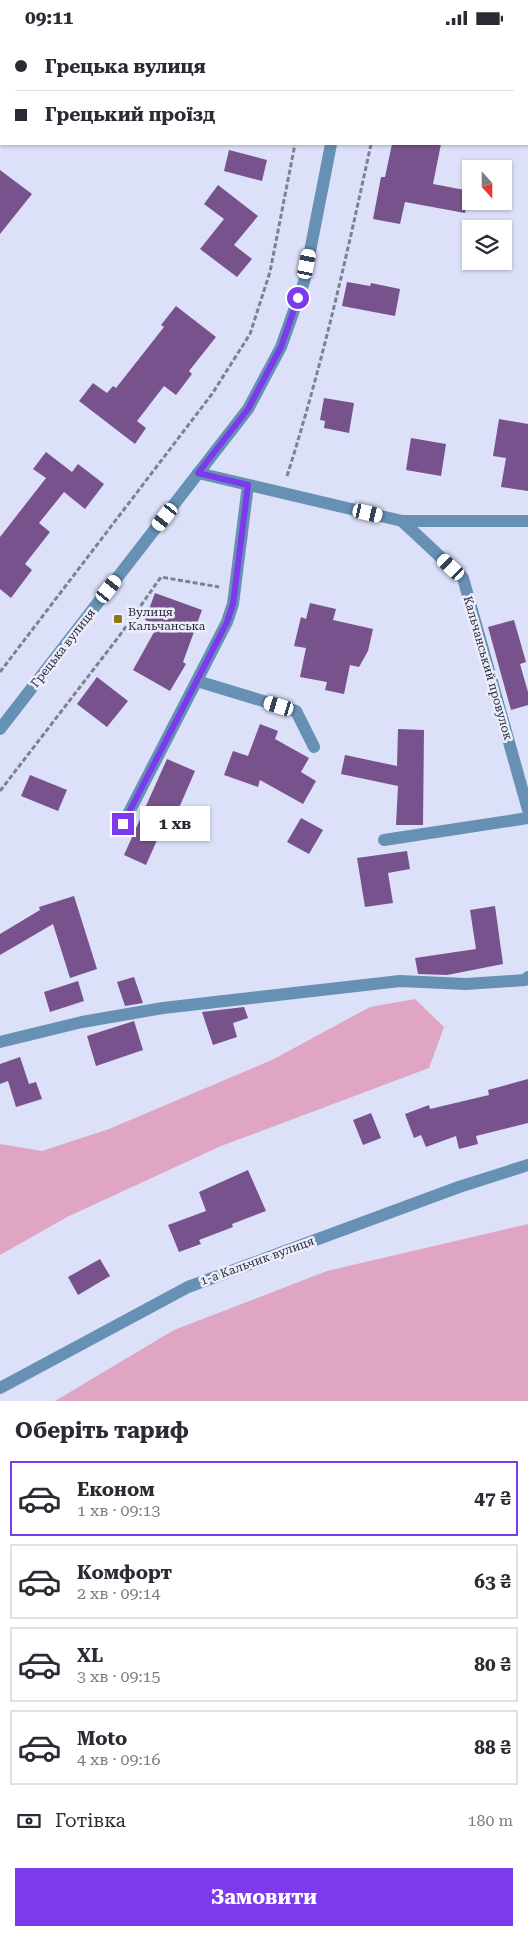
<!DOCTYPE html>
<html lang="uk">
<meta charset="utf-8">
<style>
body{margin:0;font-family:"Roboto Serif",serif;background:#f7f7f7;color:#2b2b33;height:100vh;display:flex;flex-direction:column;font-size:19px;white-space:nowrap}
*{box-sizing:border-box;margin:0}
p{font-size:16px;color:#7c7c81}
.icon{flex:none;width:28px;height:28px;fill:none;stroke:currentColor;stroke-width:2;stroke-linecap:round;stroke-linejoin:round}
.map{position:relative;height:1366px;overflow:hidden}
.drawer{display:flex;flex-direction:column;background:#fff;flex:1}
.drawer>*{flex:none}
.hud{position:absolute;left:0px;top:0px;width:529px;height:110px;box-shadow:0 1px 4px #0004;display:grid;align-content:center;height:110px;padding:0 15px;background:#fff}
.needle{width:32px;rotate:159deg}
.controls{position:absolute;left:462px;top:125px;display:grid;gap:10px}
.controls a{display:grid;place-items:center;width:50px;height:50px;border-radius:0px;background:#fff;box-shadow:0 1px 4px #0004;font-size:25px}
.end{position:absolute;width:22px;height:22px;margin:-11px;border:6px solid #7c3aed;background:#fff;box-shadow:0 0 0 2px #fff}
.from{border-radius:50%}
.bubble{position:absolute;height:35px;border-radius:0px;background:#fff;box-shadow:0 1px 4px #0004;font-size:16px;font-weight:700;line-height:35px;text-align:center}
.car{position:absolute;width:15px;height:30px;margin:-15px -8px;border-radius:6px;box-shadow:0 0 4px 1px #0007;background:linear-gradient(#fff 24%,#345 0 40%,#fff 0 76%,#345 0 86%,#fff 0)}
.hud b{display:flex;align-items:center;gap:18px;height:48px;font-size:19px}
.hud b+b{border-top:1px solid #e1e1e2}
.hud i{width:12px;height:12px;background:#2b2b33}
ul{padding:0;list-style:none}
li{display:flex;align-items:center;gap:15px;height:75px;margin:0 10px 8px;padding:0 5px;border:2px solid #e1e1e2;border-radius:0px}
li div{flex:1}
li b{display:block;font-size:19px}
li em{font-style:normal;font-weight:700}
li.active{border-color:#7c3aed}
li>.icon{width:45px;height:45px;stroke-width:1.5}
h2{padding:0 15px;font-size:22px;line-height:60px}
.pay{display:flex;align-items:center;gap:12px;height:55px;padding:0 15px;font-size:19px}
.pay p{margin-inline-start:auto}
.action{display:flex;gap:10px;margin-top:auto;padding:10px 15px}
.action a{flex:1;height:58px;border-radius:0px;background:#7c3aed;color:#fff;font-size:20px;font-weight:700;line-height:58px;text-align:center}
.status{display:flex;justify-content:space-between;align-items:center;height:35px;padding:0 25px;background:#fff;direction:ltr}
.status svg{height:14px;fill:currentColor}
.map>svg:first-child{display:block}
.green{fill:#e0a5c2}
.building{fill:#78528c}
.lines{fill:none;stroke-linecap:round;stroke-linejoin:round}
.path{stroke:#7f8191;stroke-width:3;stroke-dasharray:5 2.5;stroke-linecap:butt}
.minor{stroke:#6691b5;stroke-width:12}
.route{stroke:#7c3aed;stroke-width:6}
.poi-dot{fill:#90761b;stroke:#eceefd;stroke-width:2}
.labels{text-anchor:middle;stroke-width:5;stroke-linejoin:round;paint-order:stroke}
.poi-label{font-size:12px;fill:#2a2b34;stroke:#eceefd;text-anchor:start}
.street-label{font-size:12px;fill:#2a2b34;stroke:#eceefd}
</style>
<div class="status"><b>09:11</b><svg viewBox="0 0 49 12"><path d="M0 12V9h3v3zM5 12V6h3v6zM10 12V3h3v9zM15 12V0h3v12zM26 1h20v11H26zM47 4h2v5h-2z"/></svg></div>
<div class="map">
<svg width="528" height="1366" viewBox="0 0 528 1366">
<rect width="100%" height="100%" fill="#dce0f8"/>
<g class="green">
<path d="M415 964 444 992 429 1033 221 1111 67 1182 0 1220V1109L42 1116 109 1094 272 1025 370 972Z"/>
<path d="M528 1189V1366H55L174 1295 327 1236Z"/>
</g>
<g class="building">
<path d="M392 109H441L433 149 470 156 465 178 405 167 400 189 373 184 381 142H385Z"/>
<path d="M229 115 267 125 262 146 224 136Z"/>
<path d="M0 135 32 159 0 199Z"/>
<path d="M218 150 258 181 234 210 252 224 237 242 200 214 224 184 204 169Z"/>
<path d="M347 247 370 251 371 248 400 254 395 281 342 271Z"/>
<path d="M176 271 216 302 189 336 192 339 176 360 164 351 137 386 146 393 135 409 79 366 93 348 107 358 113 351 116 353 164 292 161 290Z"/>
<path d="M324 363 354 368 349 398 324 393 325 386 320 385Z"/>
<path d="M499 384 528 389V456L501 452 506 423 493 421Z"/>
<path d="M411 403 446 409 441 441 406 435Z"/>
<path d="M46 417 72 437 78 429 104 449 85 474 64 457 39 488 50 497 25 529 32 535 11 563 0 554V502L46 443 33 434Z"/>
<path d="M155 558 202 575 183 627 186 629 170 656 133 635 158 590 145 585Z"/>
<path d="M310 568 336 574 333 585 373 594 368 616 359 632 350 630 344 659 325 655 327 647 300 642 306 613 294 611 301 582 306 584Z"/>
<path d="M514 585 526 627 520 629 528 657V670L511 675 488 592Z"/>
<path d="M97 642 128 666 107 692 77 669Z"/>
<path d="M260 689 278 696 275 704 309 723 301 737 316 746 303 769 260 745 258 752 224 740 233 716 248 721Z"/>
<path d="M398 694 424 695 423 790H396L398 751 341 739 345 720 397 731Z"/>
<path d="M167 724 195 736 176 780 169 778 146 830 124 820Z"/>
<path d="M30 740 67 755 58 776 21 761Z"/>
<path d="M301 783 323 795 309 819 287 807Z"/>
<path d="M407 816 410 834 388 838 393 868 365 872 357 823Z"/>
<path d="M74 861 97 934 70 943 53 889 0 920V899L40 875 39 872Z"/>
<path d="M495 871 503 929 447 940 418 939 415 923 476 914 470 875Z"/>
<path d="M134 942 143 968 125 971 117 947Z"/>
<path d="M78 946 84 966 50 977 44 957Z"/>
<path d="M244 972 248 983 233 988 237 1002 213 1010 202 977Z"/>
<path d="M134 986 143 1015 96 1031 87 1001Z"/>
<path d="M20 1022 29 1049 36 1047 42 1064 16 1072 8 1046 0 1049V1029Z"/>
<path d="M528 1044V1088L476 1101 478 1109 459 1114 456 1101 426 1112 421 1100 414 1103 405 1079 429 1070 430 1074 489 1060 488 1055Z"/>
<path d="M371 1078 381 1103 363 1110 353 1085Z"/>
<path d="M248 1135 266 1176 232 1189 233 1192 199 1205 201 1209 179 1217 168 1190 206 1176 199 1157Z"/>
<path d="M100 1224 110 1241 78 1260 68 1242Z"/>
</g>
<g class="lines">
<g class="path">
<path d="M315 1 316 0"/>
<path d="M391 1V0"/>
<path d="M287 441C322 331 347 220 371 109"/>
<path d="M0 637 212 359 250 299 270 237 295 109"/>
<path d="M0 756 120 600 161 542 219 552"/>
</g>
<g class="minor">
<path d="M55 1 56 0"/>
<path d="M352 1V0"/>
<path d="M0 71 1 69"/>
<path d="M198 438 402 486H528"/>
<path d="M402 486 463 543 528 775"/>
<path d="M197 646 296 676 314 712"/>
<path d="M0 694 248 374 281 312 304 247 331 109"/>
<path d="M123 789 227 587 233 569 248 450"/>
<path d="M384 805 528 783"/>
<path d="M0 1007 82 987 163 973 400 946 466 949 525 945 528 942"/>
<path d="M0 1353 188 1252 459 1152 528 1130"/>
</g>
</g>
<g class="lines">
<path class="route" d="M123 789 227 587 233 569 248 450 198 438 248 374 281 312 298 263"/>
</g>
<rect class="poi-dot" x="113" y="579" width="10" height="10" rx="2.5"/>
<g class="labels">
<g class="poi-label">
<text x="128" y="581">Вулиця<tspan x="128" dy="14">Кальчанська</tspan></text>
</g>
<g class="street-label">
<text transform="translate(63 613) rotate(-52)" y="4">Грецька вулиця</text>
<text transform="translate(488 633) rotate(74)" y="4">Кальчанський провулок</text>
<text transform="translate(257 1226) rotate(-20)" y="4">1-а Кальчик вулиця</text>
</g>
</g>
</svg>
<div class="controls">
<a><svg class="needle" viewBox="-14 -14 28 28"><path d="M0-13l5 13h-10z" fill="#e53935"/><path d="M0 13l5-13h-10z" fill="#7c7c81"/></svg></a>
<a><svg class="icon" aria-label="layers" viewBox="0 0 24 24"><path d="M12 4l9 5-9 5-9-5zM3 14l9 5 9-5"/></svg></a>
</div>
<i class="end from" style="left:298px;top:263px"></i>
<i class="end" style="left:123px;top:789px"></i>
<div class="bubble" style="left:140px;top:771px;width:70px">1 хв</div>
<i class="car" style="left:307px;top:229px;rotate:11deg"></i>
<i class="car" style="left:368px;top:478px;rotate:103deg"></i>
<i class="car" style="left:165px;top:482px;rotate:218deg"></i>
<i class="car" style="left:451px;top:532px;rotate:313deg"></i>
<i class="car" style="left:109px;top:554px;rotate:38deg"></i>
<i class="car" style="left:279px;top:671px;rotate:287deg"></i>
<div class="hud">
<b><i class="from"></i>Грецька вулиця</b>
<b><i></i>Грецький проїзд</b>
</div>
</div>
<section class="drawer">
<h2>Оберіть тариф</h2>
<ul>
<li class="active"><svg class="icon" aria-label="car" viewBox="0 0 24 24"><path d="M5 17H2v-5l4-1 3-4h7l3 4 3 1v5h-3M9 17h6M6 11h13"/><circle cx="7" cy="17" r="2"/><circle cx="17" cy="17" r="2"/></svg><div><b>Економ</b><p>1 хв · 09:13</p></div><em>47 ₴</em></li>
<li><svg class="icon" aria-label="car" viewBox="0 0 24 24"><path d="M5 17H2v-5l4-1 3-4h7l3 4 3 1v5h-3M9 17h6M6 11h13"/><circle cx="7" cy="17" r="2"/><circle cx="17" cy="17" r="2"/></svg><div><b>Комфорт</b><p>2 хв · 09:14</p></div><em>63 ₴</em></li>
<li><svg class="icon" aria-label="car" viewBox="0 0 24 24"><path d="M5 17H2v-5l4-1 3-4h7l3 4 3 1v5h-3M9 17h6M6 11h13"/><circle cx="7" cy="17" r="2"/><circle cx="17" cy="17" r="2"/></svg><div><b>XL</b><p>3 хв · 09:15</p></div><em>80 ₴</em></li>
<li><svg class="icon" aria-label="car" viewBox="0 0 24 24"><path d="M5 17H2v-5l4-1 3-4h7l3 4 3 1v5h-3M9 17h6M6 11h13"/><circle cx="7" cy="17" r="2"/><circle cx="17" cy="17" r="2"/></svg><div><b>Moto</b><p>4 хв · 09:16</p></div><em>88 ₴</em></li>
</ul>
<div class="pay"><svg class="icon" aria-label="cash" viewBox="0 0 24 24"><path d="M3 7h18v10H3z"/><circle cx="12" cy="12" r="2"/></svg>Готівка<p>180 m</p></div>
<div class="action"><a>Замовити</a></div>
</section>
